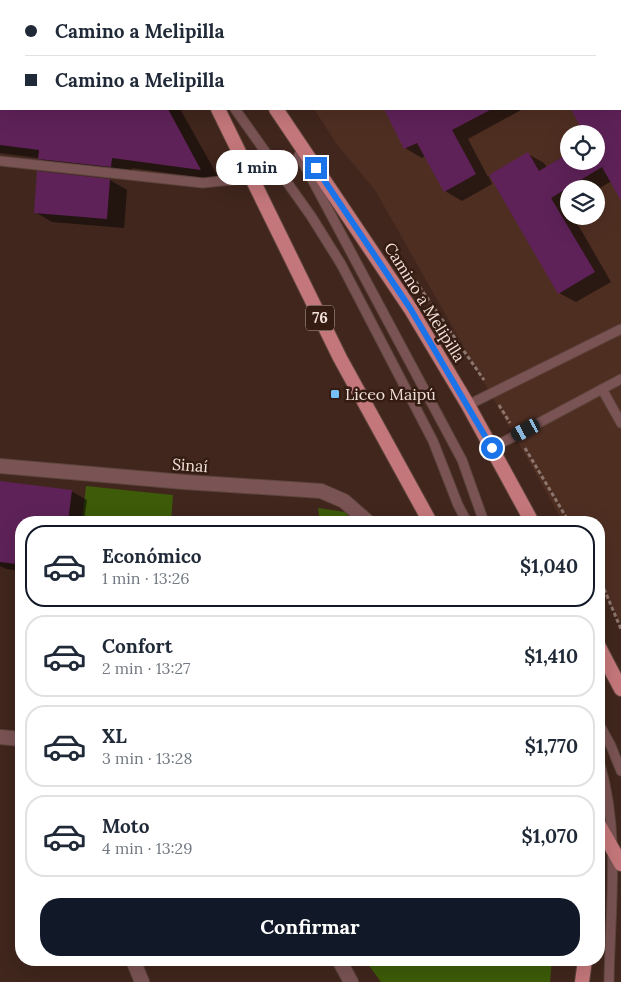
<!DOCTYPE html>
<html lang="es">
<meta charset="utf-8">
<style>
body{margin:0;font-family:Lora,serif;background:#f2f2f3;color:#1f2937;height:100vh;display:flex;flex-direction:column;font-size:19px;white-space:nowrap}
*{box-sizing:border-box;margin:0}
p{font-size:16px;color:#747a83}
.icon{flex:none;width:28px;height:28px;fill:none;stroke:currentColor;stroke-width:2;stroke-linecap:round;stroke-linejoin:round}
.map{position:relative;flex:1;overflow:hidden}
.drawer{position:absolute;left:15px;top:516px;width:590px;height:450px;display:flex;flex-direction:column;background:#fff;border-radius:20px;box-shadow:0 5px 20px #0002}
.drawer>*{flex:none}
.banner{position:absolute;left:0px;top:0px;width:621px;height:110px;box-shadow:0 5px 20px #0002;display:grid;align-content:center;height:110px;padding:0 25px;background:#fff}
.buttons{position:absolute;left:560px;top:125px;display:grid;gap:10px}
.buttons a{display:grid;place-items:center;width:45px;height:45px;border-radius:50%;background:#fff;box-shadow:0 5px 20px #0002;font-size:25px}
.end{position:absolute;width:22px;height:22px;margin:-11px;border:6px solid #1a73e8;background:#fff;box-shadow:0 0 0 2px #fff}
.from{border-radius:50%}
.bubble{position:absolute;height:35px;border-radius:18px;background:#fff;box-shadow:0 5px 20px #0002;font-size:16px;font-weight:700;line-height:35px;text-align:center}
.car{position:absolute;width:15px;height:30px;margin:-15px -8px;border-radius:6px;box-shadow:0 0 4px 1px #0007;background:linear-gradient(#222 24%,#8ab4d8 0 40%,#222 0 76%,#8ab4d8 0 86%,#222 0)}
.banner b{display:flex;align-items:center;gap:18px;height:48px;font-size:19px}
.banner b+b{border-top:1px solid #e0e1e3}
.banner i{width:12px;height:12px;background:#1f2937}
ul{padding:9px 0 0;list-style:none}
li{display:flex;align-items:center;gap:15px;height:82px;margin:0 10px 8px;padding:0 15px;border:2px solid #e0e1e3;border-radius:20px}
li div{flex:1}
li b{display:block;font-size:19px}
li em{font-style:normal;font-weight:700}
li.selected{border-color:#111827}
li>.icon{width:45px;height:45px;stroke-width:1.5}
.button{display:flex;gap:10px;margin-top:auto;padding:10px 25px}
.button a{flex:1;height:58px;border-radius:20px;background:#111827;color:#fff;font-size:20px;font-weight:700;line-height:58px;text-align:center}
.map>svg:first-child{display:block}
.built{fill:#4f2e22;fill-rule:evenodd}
.green{fill:#3d5b08}
.shadow{fill:#0007}
.building{fill:#5e2258}
.lines{fill:none;stroke-linecap:round;stroke-linejoin:round}
.service-casing{stroke:#5c443b;stroke-width:11}
.minor-casing{stroke:#5c443b;stroke-width:16}
.primary-casing{stroke:#5c443b;stroke-width:16}
.path{stroke:#8b756d;stroke-width:3;stroke-dasharray:4 2.5;stroke-linecap:butt}
.service{stroke:#7a5354;stroke-width:9}
.minor{stroke:#7a5354;stroke-width:14}
.primary{stroke:#c4777a;stroke-width:14}
.route{stroke:#1a73e8;stroke-width:6}
.poi-dot{fill:#76c0f7;stroke:#351c13;stroke-width:2}
.labels{text-anchor:middle;stroke-width:5;stroke-linejoin:round;paint-order:stroke}
.shield{fill:#351c13;stroke:#b9a59e;stroke-width:1}
.shield-label{font-size:15px;font-weight:bold;fill:#f2e0da}
.street-label{font-size:16px;fill:#f2e0da;stroke:#351c13}
.poi-label{font-size:16px;fill:#f2e0da;stroke:#351c13;text-anchor:start}
</style>
<div class="map">
<svg width="621" height="982" viewBox="0 0 621 982">
<rect width="100%" height="100%" fill="#40261d"/>
<path class="built" d="M465 0H621V624L599 585V522H563L375 190 336 143 314 109H620V1H463ZM569 134H596V161H569ZM569 189H596V216H569Z"/>
<g class="green">
<path d="M86 486 173 495 171 522H82Z"/>
<path d="M318 508 345 512 353 522H320Z"/>
<path d="M365 960H552L550 982H381Z"/>
</g>
<g class="shadow">
<path d="M0 0 107 1H1V109H134V111L138 109H180L220 180 132 168 131 177 60 170 39 158 0 153Z"/>
<path d="M524 0H621V199L612 181 596 190 569 189 568 207 569 216H573L611 282 576 302 559 293 491 176 489 177 492 184 462 201 445 191 426 156 422 158 405 148 385 109H523L468 139 488 177 528 154 544 163 547 168 569 161H596V134H586L572 109H620V1H521Z"/>
<path d="M110 180 127 190 124 228 52 222 35 212Z"/>
<path d="M0 483 71 491 87 500 84 522H21V571L6 569 0 566Z"/>
<path d="M185 518 223 522H185Z"/>
</g>
<g class="building">
<path d="M0 109H168L201 170 112 158 111 167 38 159 39 150 0 145Z"/>
<path d="M384 109H492L452 130 476 174 444 192 417 143 404 149Z"/>
<path d="M571 109H621V201L602 167 551 198 595 272 558 294 489 175 528 152 539 171 569 153V161H596V134H584Z"/>
<path d="M37 171 110 179 107 219 34 213Z"/>
<path d="M0 481 72 490 68 522H21L16 564 0 562Z"/>
</g>
<g class="lines">
<g class="service-casing">
<g id="service">
<path d="M235 109 311 216 341 264 433 441 458 505 467 522"/>
<path d="M299 155 462 460 484 522"/>
<path d="M0 161 203 183 250 178"/>
<path d="M602 389 621 423"/>
<path d="M468 405 621 329"/>
<path d="M492 448 621 379"/>
<path d="M599 724 611 746 621 771"/>
<path d="M599 761C621 832 610 907 609 982"/>
</g>
</g>
<g class="minor-casing">
<g id="minor">
<path d="M406 1 408 0"/>
<path d="M0 466 184 482 321 491 344 501 368 522"/>
<path d="M0 737 21 739"/>
<path d="M133 960 142 982"/>
<path d="M339 960 351 982"/>
</g>
</g>
<g class="primary-casing">
<g id="primary">
<path d="M168 0 169 1"/>
<path d="M210 0 211 1"/>
<path d="M218 109 340 358 430 522"/>
<path d="M276 109 410 308 468 405 532 522"/>
<path d="M599 647 621 689"/>
<path d="M599 825 621 864"/>
<path d="M582 982 585 960"/>
</g>
</g>
<g class="path">
<path d="M231 0 232 1"/>
<path d="M401 260 484 380"/>
<path d="M499 405 510 423"/>
<path d="M525 448 569 522"/>
<path d="M599 577 621 629"/>
</g>
<use href="#service" class="service"/>
<use href="#minor" class="minor"/>
<use href="#primary" class="primary"/>
</g>
<g class="lines">
<path class="route" d="M316 168 410 308 492 448"/>
</g>
<rect class="poi-dot" x="330" y="389" width="10" height="10" rx="2.5"/>
<g class="labels">
<rect class="shield" x="306" y="305.5" width="28" height="25" rx="4"/>
<g class="shield-label">
<text x="320" y="323">76</text>
</g>
<g class="street-label">
<text transform="translate(425 302) rotate(58)" y="6">Camino a Melipilla</text>
<text transform="translate(190 465) rotate(4)" y="6">Sinaí</text>
</g>
<g class="poi-label">
<text x="345" y="400">Liceo Maipú</text>
</g>
</g>
</svg>
<div class="buttons">
<a><svg class="icon" aria-label="locate" viewBox="0 0 24 24"><circle cx="12" cy="12" r="6"/><path d="M12 2v4M12 18v4M2 12h4M18 12h4"/></svg></a>
<a><svg class="icon" aria-label="layers" viewBox="0 0 24 24"><path d="M12 4l9 5-9 5-9-5zM3 14l9 5 9-5"/></svg></a>
</div>
<i class="end from" style="left:492px;top:448px"></i>
<i class="end" style="left:316px;top:168px"></i>
<div class="bubble" style="left:216px;top:150px;width:82px">1 min</div>
<i class="car" style="left:526px;top:430px;rotate:242deg"></i>
<div class="banner">
<b><i class="from"></i>Camino a Melipilla</b>
<b><i></i>Camino a Melipilla</b>
</div>
<section class="drawer">
<ul>
<li class="selected"><svg class="icon" aria-label="car" viewBox="0 0 24 24"><path d="M5 17H2v-5l4-1 3-4h7l3 4 3 1v5h-3M9 17h6M6 11h13"/><circle cx="7" cy="17" r="2"/><circle cx="17" cy="17" r="2"/></svg><div><b>Económico</b><p>1 min · 13:26</p></div><em>$1,040</em></li>
<li><svg class="icon" aria-label="car" viewBox="0 0 24 24"><path d="M5 17H2v-5l4-1 3-4h7l3 4 3 1v5h-3M9 17h6M6 11h13"/><circle cx="7" cy="17" r="2"/><circle cx="17" cy="17" r="2"/></svg><div><b>Confort</b><p>2 min · 13:27</p></div><em>$1,410</em></li>
<li><svg class="icon" aria-label="car" viewBox="0 0 24 24"><path d="M5 17H2v-5l4-1 3-4h7l3 4 3 1v5h-3M9 17h6M6 11h13"/><circle cx="7" cy="17" r="2"/><circle cx="17" cy="17" r="2"/></svg><div><b>XL</b><p>3 min · 13:28</p></div><em>$1,770</em></li>
<li><svg class="icon" aria-label="car" viewBox="0 0 24 24"><path d="M5 17H2v-5l4-1 3-4h7l3 4 3 1v5h-3M9 17h6M6 11h13"/><circle cx="7" cy="17" r="2"/><circle cx="17" cy="17" r="2"/></svg><div><b>Moto</b><p>4 min · 13:29</p></div><em>$1,070</em></li>
</ul>
<div class="button"><a>Confirmar</a></div>
</section>
</div>
